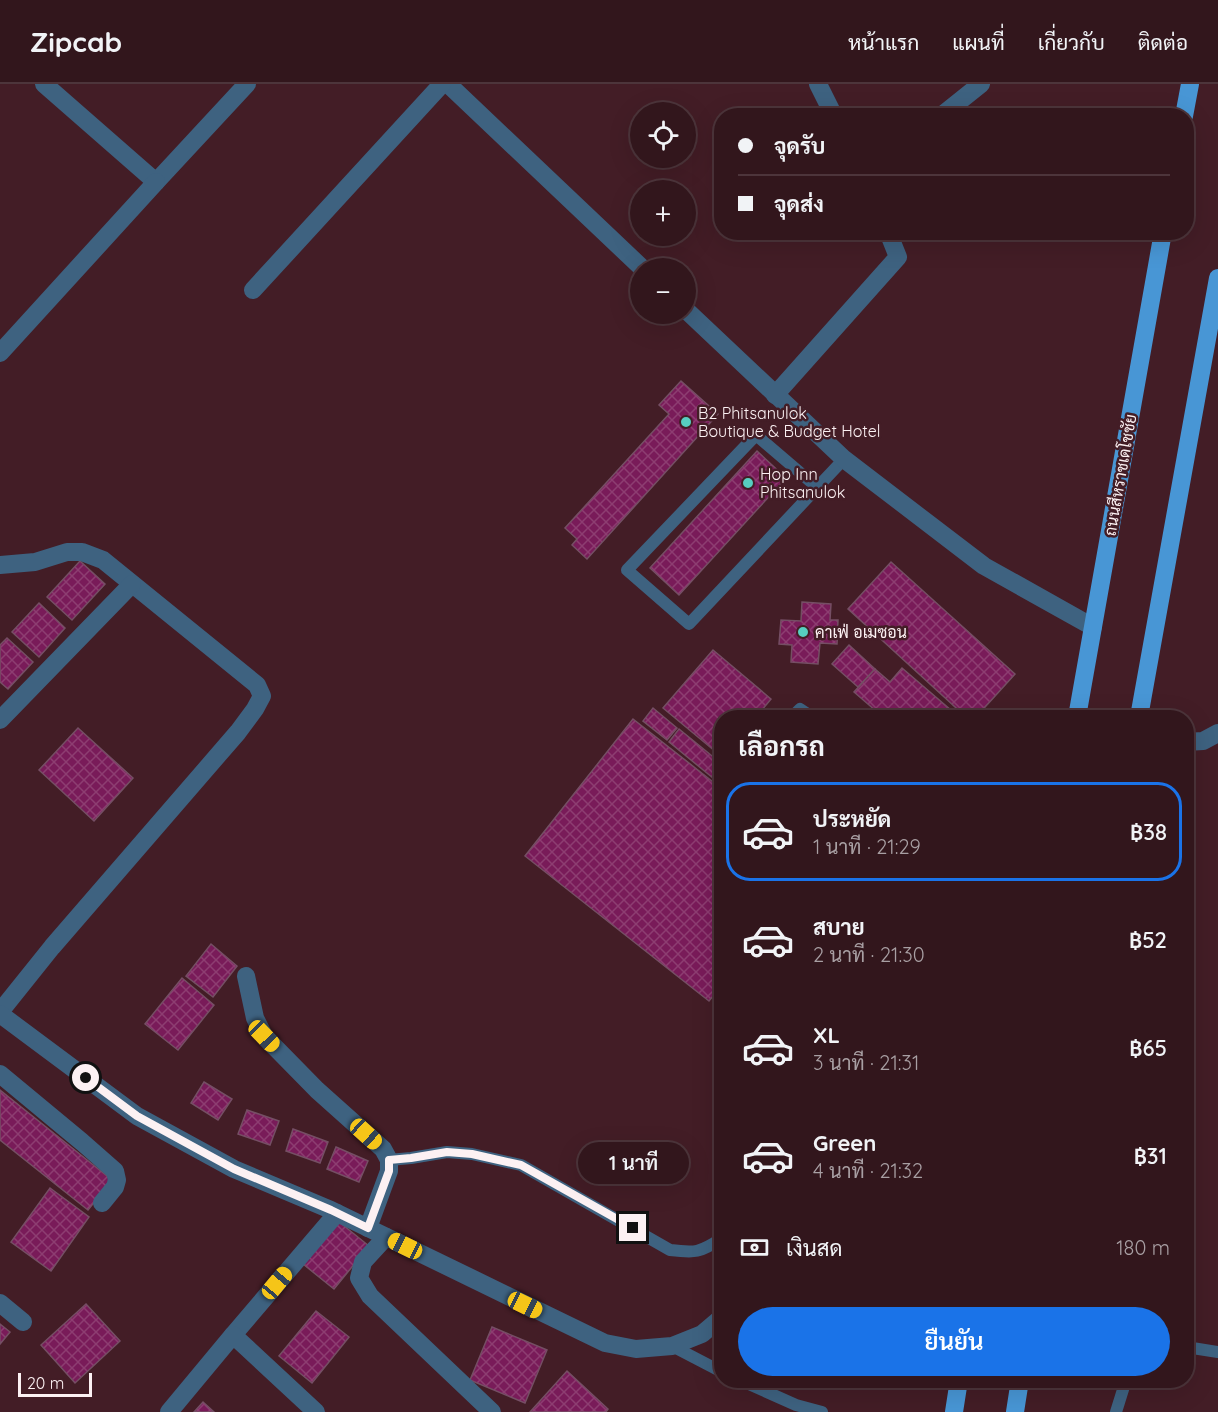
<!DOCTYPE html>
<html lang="th">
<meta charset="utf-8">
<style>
body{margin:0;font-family:Quicksand,Sarabun,sans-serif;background:#3a1f25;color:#f1f3f6;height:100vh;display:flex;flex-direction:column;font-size:22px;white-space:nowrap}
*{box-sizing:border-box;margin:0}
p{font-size:20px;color:#a89fa3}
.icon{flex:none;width:33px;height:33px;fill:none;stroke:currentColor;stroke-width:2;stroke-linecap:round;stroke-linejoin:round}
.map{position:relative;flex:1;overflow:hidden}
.drawer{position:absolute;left:714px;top:626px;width:480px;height:678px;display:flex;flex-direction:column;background:#32161c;border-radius:24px;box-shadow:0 6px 24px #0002,0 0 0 2px #4d353b}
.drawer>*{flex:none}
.top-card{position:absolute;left:714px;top:24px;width:480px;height:132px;border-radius:24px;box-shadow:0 6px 24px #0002,0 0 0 2px #4d353b;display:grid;align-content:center;height:132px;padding:0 24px;background:#32161c}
.tools{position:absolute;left:630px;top:18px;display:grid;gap:12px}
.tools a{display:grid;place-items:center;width:66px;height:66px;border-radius:50%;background:#32161c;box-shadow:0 6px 24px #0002,0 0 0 2px #4d353b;font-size:30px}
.scale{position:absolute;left:18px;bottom:15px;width:74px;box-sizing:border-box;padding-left:6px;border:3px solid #fcf1f3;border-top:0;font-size:16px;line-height:21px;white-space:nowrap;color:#fcf1f3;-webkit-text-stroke:4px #431d26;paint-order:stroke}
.end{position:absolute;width:27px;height:27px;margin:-14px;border:8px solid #fcf1f3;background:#111;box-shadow:0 0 0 3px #111}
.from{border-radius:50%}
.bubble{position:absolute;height:42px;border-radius:21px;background:#32161c;box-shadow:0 6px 24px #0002,0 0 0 2px #4d353b;font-size:20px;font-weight:600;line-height:42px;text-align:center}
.car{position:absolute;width:18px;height:36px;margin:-18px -9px;border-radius:8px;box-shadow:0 0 4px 2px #0007;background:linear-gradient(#f5c518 24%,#345 0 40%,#f5c518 0 76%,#345 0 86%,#f5c518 0)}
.top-card b{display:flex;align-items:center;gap:21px;height:57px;font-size:22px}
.top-card b+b{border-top:2px solid #4d353b}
.top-card i{width:15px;height:15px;background:#f1f3f6}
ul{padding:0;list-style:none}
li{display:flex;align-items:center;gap:18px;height:99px;margin:0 12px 9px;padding:0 12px;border:3px solid transparent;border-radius:24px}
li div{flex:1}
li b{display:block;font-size:22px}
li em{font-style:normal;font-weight:600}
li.on{border-color:#1a73e8}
li>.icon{width:54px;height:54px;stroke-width:1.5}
h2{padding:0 24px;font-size:27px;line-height:72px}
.pay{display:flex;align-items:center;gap:15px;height:66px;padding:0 24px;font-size:22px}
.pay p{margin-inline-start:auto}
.action{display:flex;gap:12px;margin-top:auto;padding:12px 24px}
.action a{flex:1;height:69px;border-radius:36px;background:#1a73e8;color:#fff;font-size:24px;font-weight:600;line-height:69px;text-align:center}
header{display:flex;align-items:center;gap:36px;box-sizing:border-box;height:84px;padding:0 30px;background:#32161c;border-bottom:2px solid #4d353b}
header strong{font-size:28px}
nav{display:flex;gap:33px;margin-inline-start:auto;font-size:21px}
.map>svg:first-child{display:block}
.building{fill:url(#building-cross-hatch);stroke:#754e64;stroke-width:1.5}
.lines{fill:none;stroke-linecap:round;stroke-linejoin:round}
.service{stroke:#3e6280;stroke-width:12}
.minor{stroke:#3e6280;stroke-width:18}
.primary{stroke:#4896d5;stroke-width:18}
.route{stroke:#fcf1f3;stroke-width:8}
.poi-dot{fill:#57cec1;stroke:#431d26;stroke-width:2}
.labels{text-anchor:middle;stroke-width:5;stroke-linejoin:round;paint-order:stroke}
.poi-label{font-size:16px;fill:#fcf1f3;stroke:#431d26;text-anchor:start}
.street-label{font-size:16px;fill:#fcf1f3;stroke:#431d26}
</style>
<header>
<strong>Zipcab</strong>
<nav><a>หน้าแรก</a><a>แผนที่</a><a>เกี่ยวกับ</a><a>ติดต่อ</a></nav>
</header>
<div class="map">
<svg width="1218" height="1328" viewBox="0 0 1218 1328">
<defs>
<pattern id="building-cross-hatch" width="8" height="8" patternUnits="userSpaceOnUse" patternTransform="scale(1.5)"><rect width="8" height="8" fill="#791b59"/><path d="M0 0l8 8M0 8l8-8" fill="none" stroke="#8d3d71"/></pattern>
</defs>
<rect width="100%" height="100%" fill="#431d26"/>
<g class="building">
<path d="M681 297 718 330 587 475 572 461 577 455 565 444 669 330 659 321Z"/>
<path d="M757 367 786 394 679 511 650 484Z"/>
<path d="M80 477 105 500 72 536 47 513Z"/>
<path d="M891 478 1015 590 976 633H966L848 525Z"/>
<path d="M802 518 831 520 830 536H838L837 560 820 559 818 580 791 578 792 561 779 560 781 536 801 537Z"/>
<path d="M39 519 65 544 39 573 12 548Z"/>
<path d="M7 554 33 578 8 605 0 598V561Z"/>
<path d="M849 561 875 585 858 603 832 580Z"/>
<path d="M713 566 771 615 756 633H722V673L663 624Z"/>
<path d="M902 584 959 633H883L854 608 875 585 890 598Z"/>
<path d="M653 624 677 644 667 656 643 637Z"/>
<path d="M633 635 722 705V901L709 917 525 772Z"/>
<path d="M78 644 133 694 94 737 39 686Z"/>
<path d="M679 645 722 680V683L713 694 669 658Z"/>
<path d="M211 860 237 882 213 913 186 892Z"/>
<path d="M182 894 214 921 178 966 145 940Z"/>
<path d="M204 998 232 1015 218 1036 191 1019Z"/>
<path d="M0 1006 112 1096 88 1126 0 1056Z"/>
<path d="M247 1026 279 1037 270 1061 238 1050Z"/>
<path d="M293 1045 328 1058 320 1079 286 1067Z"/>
<path d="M336 1063 368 1077 359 1098 327 1085Z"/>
<path d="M50 1104 89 1133 51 1187 11 1158Z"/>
<path d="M338 1137 369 1162 334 1205 303 1180Z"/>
<path d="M86 1220 120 1257 75 1299 41 1261Z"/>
<path d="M316 1227 349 1253 312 1299 279 1272Z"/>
<path d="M0 1240 10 1248 0 1260Z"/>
<path d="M492 1243 547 1266 525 1319 470 1296Z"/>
<path d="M567 1287 608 1325 606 1328H530Z"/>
<path d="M203 1318 214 1328H194Z"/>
</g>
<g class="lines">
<g class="service">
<path d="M818 404 756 351 627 486 689 540 844 375"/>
<path d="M792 633 800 625 812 633"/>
<path d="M389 1076 411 1074 447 1068 472 1070 521 1081 670 1166C695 1169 700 1169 722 1154"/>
<path d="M672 1262 722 1288"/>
<path d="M1186 1263 1218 1268"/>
<path d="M740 1296 796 1321 822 1328"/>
<path d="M1116 1328 1126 1296"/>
</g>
<g class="minor">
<path d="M44 0 156 98 247 0"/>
<path d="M448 0 642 184"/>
<path d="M818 0 834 32"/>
<path d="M941 32 981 0"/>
<path d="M253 206 442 0"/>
<path d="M686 226 844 375 984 482 1093 543"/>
<path d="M0 269 156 98"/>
<path d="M775 311 898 173 888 148"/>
<path d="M0 481 35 478 67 468H82L103 476 257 601 262 612 255 625 238 648 52 863 0 928"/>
<path d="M0 636 132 500"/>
<path d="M1186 658 1203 657 1218 649"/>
<path d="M246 892 255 934 264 952 317 1006 383 1065 389 1076V1087L368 1144"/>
<path d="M0 930 137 1032 234 1085 331 1126 605 1259 636 1265 672 1262 702 1250 722 1233"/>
<path d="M0 990 82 1058 115 1087 117 1096 115 1103 102 1119"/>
<path d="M386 1153 363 1178 359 1194 370 1212 492 1328"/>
<path d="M0 1219 23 1238"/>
<path d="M233 1251 337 1129"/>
<path d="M169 1328 233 1251 316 1328"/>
</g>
<g class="primary">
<path d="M1184 32 1190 0"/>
<path d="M1077 633 1163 148"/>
<path d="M1139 633 1218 194"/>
<path d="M954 1328 959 1296"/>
<path d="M1015 1328 1020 1296"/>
</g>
</g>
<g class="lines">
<path class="route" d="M86 994 137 1032 234 1085 331 1126 368 1144 389 1087V1076L411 1074 447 1068 472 1070 521 1081 633 1144"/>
</g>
<g class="poi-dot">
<circle cx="686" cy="338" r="6"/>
<circle cx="748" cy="399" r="6"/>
<circle cx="803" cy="548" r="6"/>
</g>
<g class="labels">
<g class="poi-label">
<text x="698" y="335">B2 Phitsanulok<tspan x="698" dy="18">Boutique &amp; Budget Hotel</tspan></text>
<text x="760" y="396">Hop Inn<tspan x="760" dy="18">Phitsanulok</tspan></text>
<text x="815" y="554">คาเฟ่ อเมซอน</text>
</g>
<g class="street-label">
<text transform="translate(1120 391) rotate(-80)" y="6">ถนนสีหราชเดโชชัย</text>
</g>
</g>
</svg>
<div class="tools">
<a><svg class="icon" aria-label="locate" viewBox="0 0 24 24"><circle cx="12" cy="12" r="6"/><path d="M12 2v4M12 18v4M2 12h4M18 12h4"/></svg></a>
<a>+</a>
<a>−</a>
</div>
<div class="scale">20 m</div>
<i class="end from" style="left:86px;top:994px"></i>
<i class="end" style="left:633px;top:1144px"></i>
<div class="bubble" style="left:578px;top:1058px;width:111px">1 นาที</div>
<i class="car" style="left:264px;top:952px;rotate:136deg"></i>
<i class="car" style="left:366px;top:1050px;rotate:132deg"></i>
<i class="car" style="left:405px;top:1162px;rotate:296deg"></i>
<i class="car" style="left:277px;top:1199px;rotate:40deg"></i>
<i class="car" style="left:525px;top:1221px;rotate:116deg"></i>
<div class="top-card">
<b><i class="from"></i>จุดรับ</b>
<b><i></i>จุดส่ง</b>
</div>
<section class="drawer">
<h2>เลือกรถ</h2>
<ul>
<li class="on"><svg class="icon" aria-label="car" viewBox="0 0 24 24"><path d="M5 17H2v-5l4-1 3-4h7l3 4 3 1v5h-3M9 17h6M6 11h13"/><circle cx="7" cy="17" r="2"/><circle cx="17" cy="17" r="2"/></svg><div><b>ประหยัด</b><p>1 นาที · 21:29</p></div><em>฿38</em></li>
<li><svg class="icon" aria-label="car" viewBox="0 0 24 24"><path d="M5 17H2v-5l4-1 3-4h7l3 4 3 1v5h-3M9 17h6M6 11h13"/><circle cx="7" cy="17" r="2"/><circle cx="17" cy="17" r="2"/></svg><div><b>สบาย</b><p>2 นาที · 21:30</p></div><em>฿52</em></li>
<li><svg class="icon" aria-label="car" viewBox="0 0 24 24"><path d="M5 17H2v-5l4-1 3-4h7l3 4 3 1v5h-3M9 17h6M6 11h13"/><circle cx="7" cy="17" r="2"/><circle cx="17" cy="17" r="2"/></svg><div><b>XL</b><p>3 นาที · 21:31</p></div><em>฿65</em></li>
<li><svg class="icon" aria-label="car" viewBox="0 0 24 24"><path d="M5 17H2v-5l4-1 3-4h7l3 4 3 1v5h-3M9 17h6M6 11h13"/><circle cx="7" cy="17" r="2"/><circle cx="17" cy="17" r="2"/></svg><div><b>Green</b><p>4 นาที · 21:32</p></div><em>฿31</em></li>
</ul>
<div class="pay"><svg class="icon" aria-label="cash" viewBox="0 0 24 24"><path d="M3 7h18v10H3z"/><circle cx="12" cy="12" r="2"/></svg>เงินสด<p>180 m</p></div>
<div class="action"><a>ยืนยัน</a></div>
</section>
</div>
